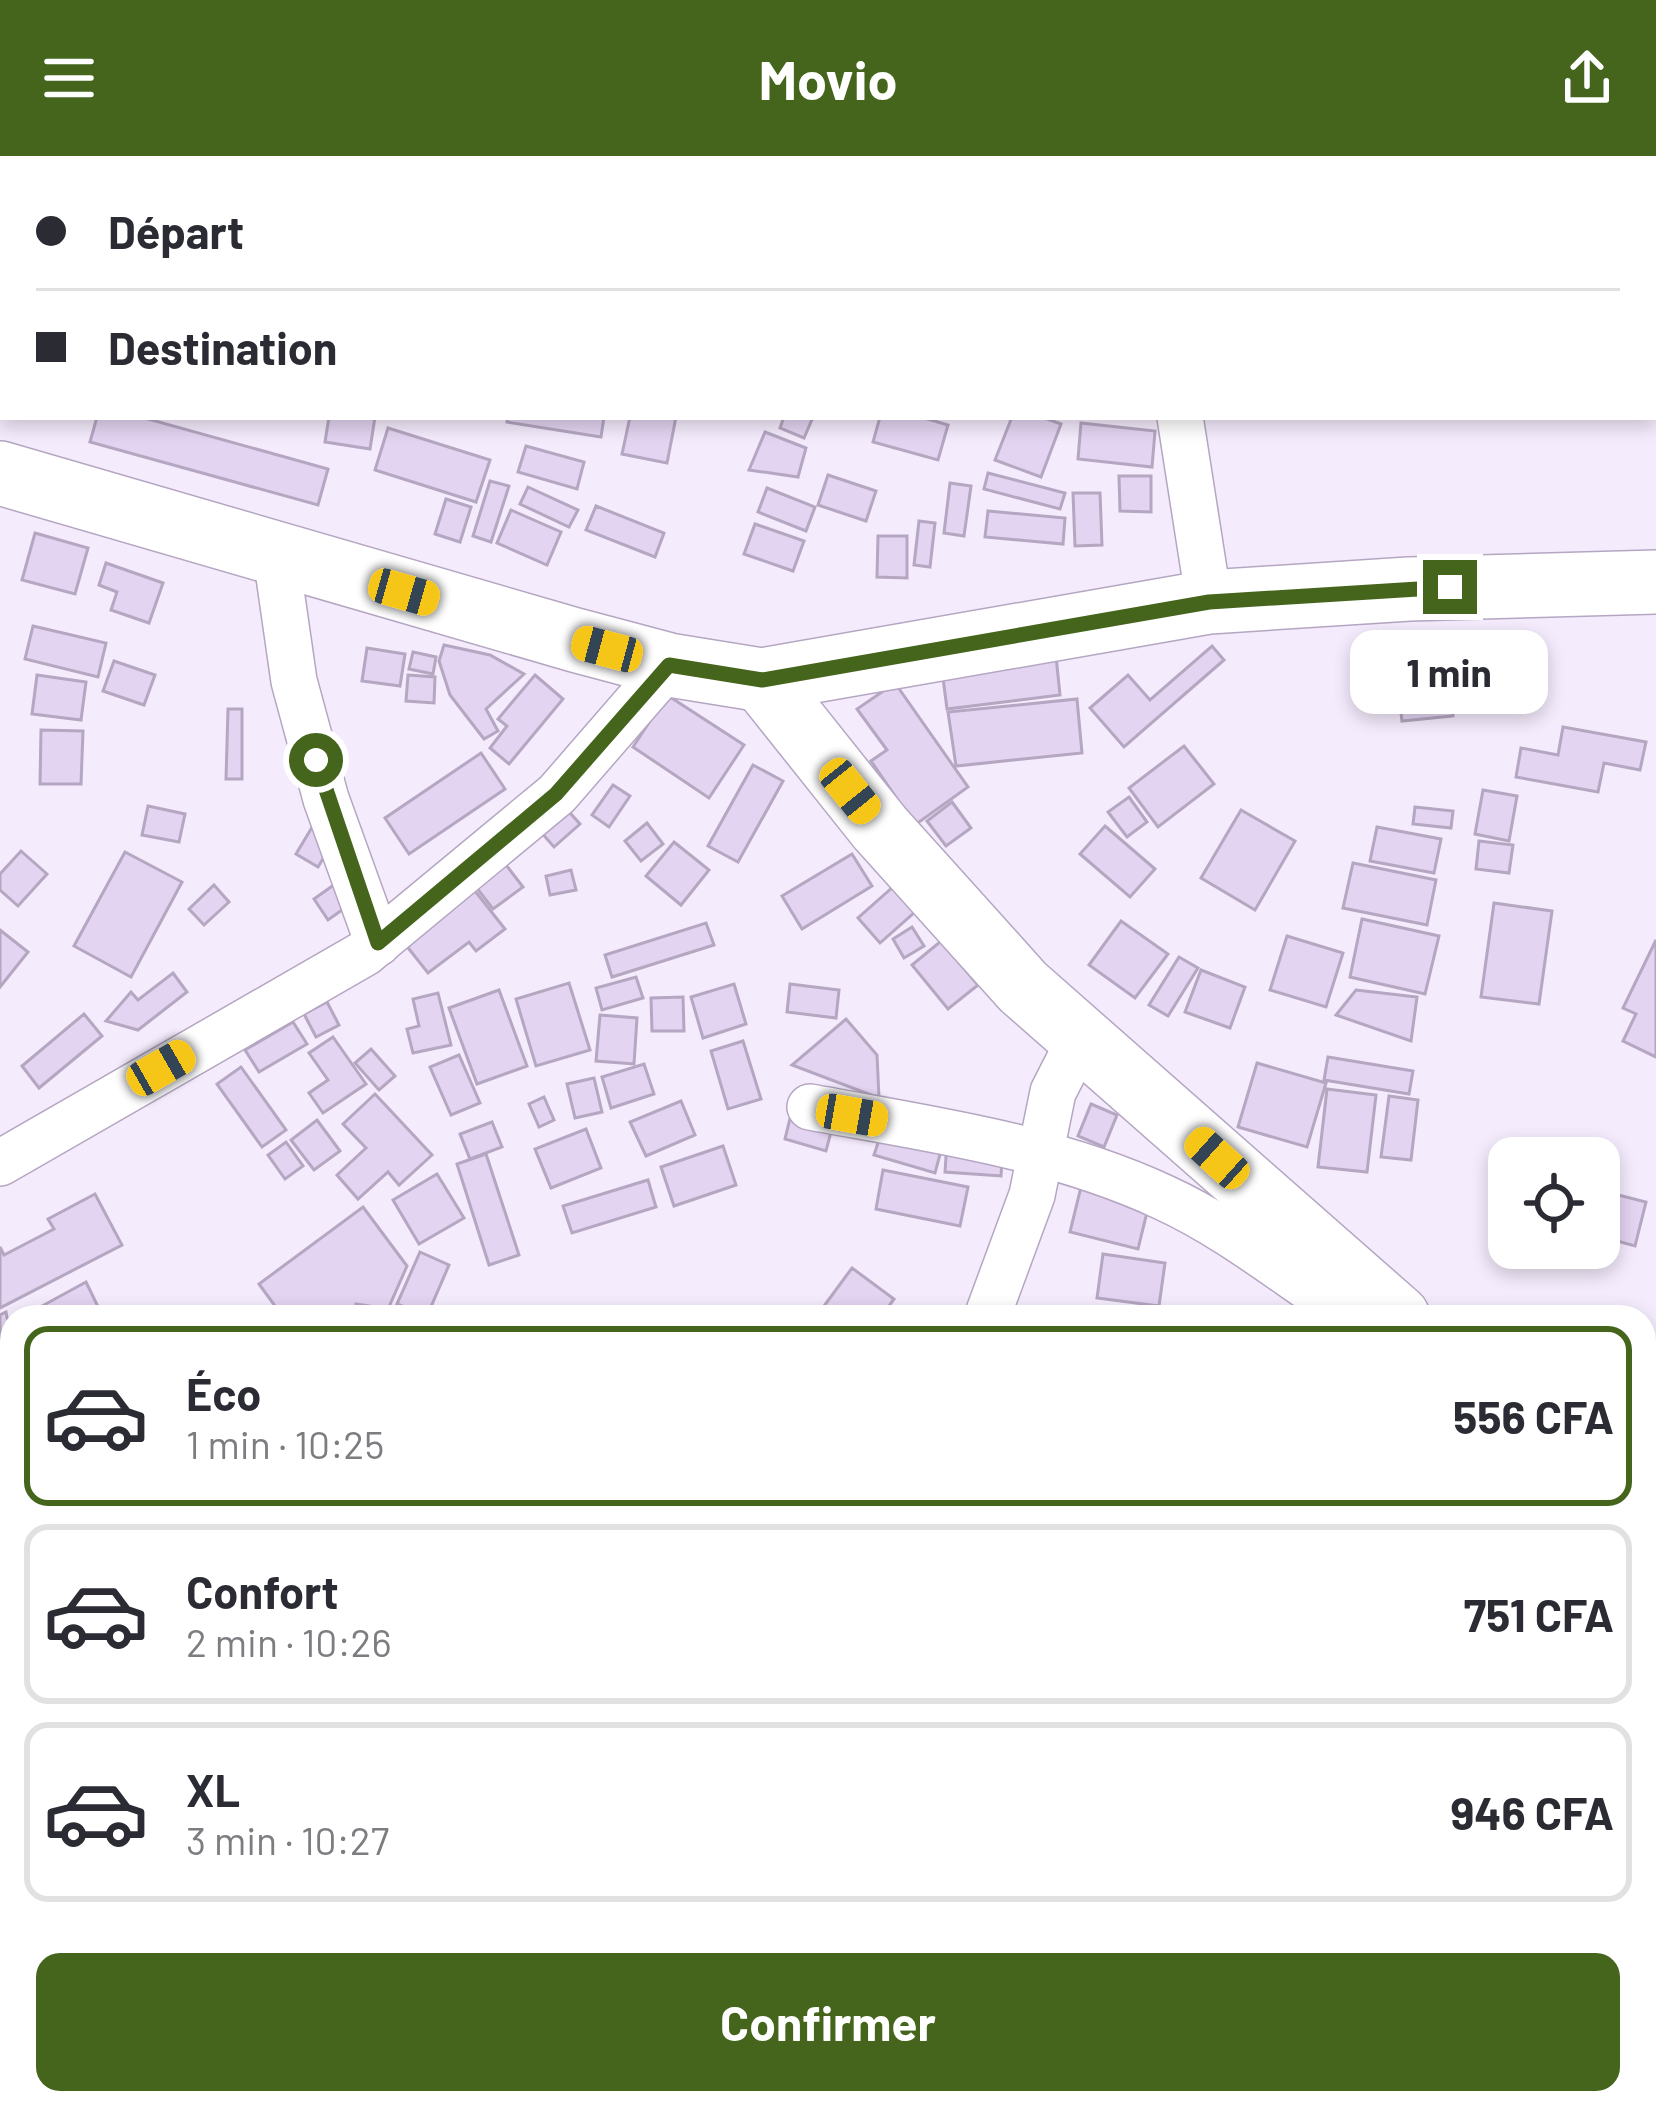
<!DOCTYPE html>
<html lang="fr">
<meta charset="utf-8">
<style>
body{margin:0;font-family:Barlow,sans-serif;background:#f7f7f7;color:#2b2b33;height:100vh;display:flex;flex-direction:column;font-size:45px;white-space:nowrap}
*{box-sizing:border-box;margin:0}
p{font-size:39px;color:#7c7c81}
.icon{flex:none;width:66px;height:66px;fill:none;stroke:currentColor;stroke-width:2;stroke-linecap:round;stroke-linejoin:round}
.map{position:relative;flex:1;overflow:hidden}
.drawer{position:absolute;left:0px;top:1149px;width:1656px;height:810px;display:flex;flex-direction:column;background:#fff;border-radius:36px 36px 0 0;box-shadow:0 6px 18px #0003}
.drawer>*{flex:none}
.top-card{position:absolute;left:0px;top:0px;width:1656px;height:264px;box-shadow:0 6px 18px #0003;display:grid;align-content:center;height:264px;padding:0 36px;background:#fff}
.fabs{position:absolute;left:1488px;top:981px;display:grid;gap:24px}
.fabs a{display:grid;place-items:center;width:132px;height:132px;border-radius:24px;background:#fff;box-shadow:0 6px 18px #0003;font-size:60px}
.end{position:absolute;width:54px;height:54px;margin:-27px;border:15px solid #44651b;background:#fff;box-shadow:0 0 0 6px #fff}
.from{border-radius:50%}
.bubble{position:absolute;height:84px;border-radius:24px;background:#fff;box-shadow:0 6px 18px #0003;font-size:39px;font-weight:700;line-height:84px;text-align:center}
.car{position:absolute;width:36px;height:72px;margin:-36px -18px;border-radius:15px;box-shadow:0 0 9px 3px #0007;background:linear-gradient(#f5c518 24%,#345 0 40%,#f5c518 0 76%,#345 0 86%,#f5c518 0)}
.top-card b{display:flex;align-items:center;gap:42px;height:114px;font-size:45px}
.top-card b+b{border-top:3px solid #e1e1e2}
.top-card i{width:30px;height:30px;background:#2b2b33}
ul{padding:21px 0 0;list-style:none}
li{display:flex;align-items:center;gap:36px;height:180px;margin:0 24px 18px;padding:0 12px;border:6px solid #e1e1e2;border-radius:24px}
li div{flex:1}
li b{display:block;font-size:45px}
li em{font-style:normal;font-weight:700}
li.selected{border-color:#44651b}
li>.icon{width:108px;height:108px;stroke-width:1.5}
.button{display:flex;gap:24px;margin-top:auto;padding:24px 36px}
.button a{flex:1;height:138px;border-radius:24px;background:#44651b;color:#fff;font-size:48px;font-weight:700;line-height:138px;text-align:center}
header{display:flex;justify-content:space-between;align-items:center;height:156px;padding:0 36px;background:#44651b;color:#fff;font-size:54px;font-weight:700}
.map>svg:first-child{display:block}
.building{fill:#e3d4f1;stroke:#b5a6c1;stroke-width:3}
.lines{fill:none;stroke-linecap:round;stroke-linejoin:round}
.street-casing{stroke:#b5a6c2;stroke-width:48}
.secondary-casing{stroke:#b5a6c2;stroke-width:66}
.street{stroke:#fff;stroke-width:45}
.secondary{stroke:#fff;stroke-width:63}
.route{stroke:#44651b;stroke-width:15}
</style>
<header><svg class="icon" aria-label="menu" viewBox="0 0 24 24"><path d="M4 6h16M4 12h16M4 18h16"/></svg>Movio<svg class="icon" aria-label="share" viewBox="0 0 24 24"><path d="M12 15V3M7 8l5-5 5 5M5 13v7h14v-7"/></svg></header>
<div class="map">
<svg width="1656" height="1959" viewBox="0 0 1656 1959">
<rect width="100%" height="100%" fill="#f4ebfc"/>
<g class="building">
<path d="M97 261H141L328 313 318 349 90 286Z"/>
<path d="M329 261H375L370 293 325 286Z"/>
<path d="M508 261H604L601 281 507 266Z"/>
<path d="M630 261H676L667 307 622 298Z"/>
<path d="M784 261H813L804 282 780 272Z"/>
<path d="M880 261H921L948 269 938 304 873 286Z"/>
<path d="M1012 261H1042L1061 268 1041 321 995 304Z"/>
<path d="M1081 267 1155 275 1152 311 1078 303Z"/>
<path d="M388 272 490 304 476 346 375 314Z"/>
<path d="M765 276 806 292 798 321 749 314Z"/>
<path d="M526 290 584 306 577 333 518 316Z"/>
<path d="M988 317 1065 337 1060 353 984 333Z"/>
<path d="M828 319 876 335 866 365 818 349Z"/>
<path d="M1119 320H1151V356L1120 355Z"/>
<path d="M490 325 509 330 491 386 473 380Z"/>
<path d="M950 327 971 330 964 380 944 377Z"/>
<path d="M528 331 578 354 569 371 520 348Z"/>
<path d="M767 332 815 351 806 375 758 356Z"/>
<path d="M1073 337H1100L1102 389 1075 390Z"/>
<path d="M446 343 471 351 460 386 435 378Z"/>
<path d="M596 350 664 377 655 401 586 374Z"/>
<path d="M511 354 561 376 547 409 497 387Z"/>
<path d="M988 355 1065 362 1063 388 985 381Z"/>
<path d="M919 365 935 367 930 411 914 409Z"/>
<path d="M755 368 804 385 793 415 744 398Z"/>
<path d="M35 377 88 392 75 438 22 424Z"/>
<path d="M878 380H907V422L877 421Z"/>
<path d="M106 407 163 427 149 467 111 454 117 436 99 429Z"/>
<path d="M33 470 106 487 98 521 25 503Z"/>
<path d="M444 489 490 499 524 518 486 553 498 575 484 583 450 539 439 505Z"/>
<path d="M1212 490 1224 504 1124 591 1090 552 1128 519 1150 544Z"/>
<path d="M367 492 405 498 400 530 362 525Z"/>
<path d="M413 496 436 501 433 518 409 513Z"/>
<path d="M1056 500 1060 539 947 553 942 514Z"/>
<path d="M114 505 155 519 144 549 103 535Z"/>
<path d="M37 519 86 526 81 564 32 558Z"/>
<path d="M408 519 435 521 434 547 406 545Z"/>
<path d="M535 519 563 543 509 608 490 592 507 570 498 563Z"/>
<path d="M1449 519 1453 560 1402 565 1397 526Z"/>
<path d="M895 527 968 631 915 669 871 605 887 594 857 553Z"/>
<path d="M667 539 744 589 709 642 633 591Z"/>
<path d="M1077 543 1082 597 956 610 948 556Z"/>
<path d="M228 553H242V623H226Z"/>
<path d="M1563 571 1646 586 1640 614 1604 607 1598 636 1516 621 1521 592 1558 599Z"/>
<path d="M41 574 83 575 81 628H40Z"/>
<path d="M1184 590 1214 628 1158 671 1129 632Z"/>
<path d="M481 597 505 633 409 698 385 662Z"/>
<path d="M753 609 783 625 738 706 708 690Z"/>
<path d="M613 629 630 640 609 671 592 659Z"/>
<path d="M1483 634 1517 640 1509 685 1475 678Z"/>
<path d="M551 636 580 668 554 691 525 658Z"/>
<path d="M1129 641 1147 666 1127 681 1108 656Z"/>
<path d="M952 646 971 672 946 690 927 665Z"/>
<path d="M148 650 185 658 179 686 142 679Z"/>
<path d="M1415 651 1453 655 1451 672 1413 668Z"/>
<path d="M1241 654 1295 685 1255 754 1201 722Z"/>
<path d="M647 667 663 688 641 705 625 685Z"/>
<path d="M314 668 336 681 318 711 296 698Z"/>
<path d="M1105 670 1155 713 1130 741 1080 698Z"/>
<path d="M1377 671 1441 683 1434 717 1370 705Z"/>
<path d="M1479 685 1513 689 1509 717 1476 713Z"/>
<path d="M674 686 709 714 681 749 646 720Z"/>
<path d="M493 692 523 731 493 753 463 714Z"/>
<path d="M21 695 47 718 18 750 0 734V718Z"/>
<path d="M125 696 182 726 131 821 74 790Z"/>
<path d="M852 698 872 730 802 773 782 740Z"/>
<path d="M1353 707 1436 724 1427 769 1343 752Z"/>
<path d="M571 714 576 734 550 739 546 720Z"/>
<path d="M335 728 349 749 328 764 314 743Z"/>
<path d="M214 729 229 746 204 769 189 753Z"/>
<path d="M894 730 916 755 880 787 858 762Z"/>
<path d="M475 735 505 773 476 795 469 786 428 817 405 788Z"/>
<path d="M1494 747 1552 755 1539 848 1481 841Z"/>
<path d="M1362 763 1439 780 1425 838 1350 821Z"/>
<path d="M1121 765 1168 798 1135 842 1089 809Z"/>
<path d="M706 767 714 789 612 821 605 799Z"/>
<path d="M912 771 924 790 904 802 893 783Z"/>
<path d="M0 774 28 796 0 831Z"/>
<path d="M1287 780 1343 797 1326 851 1270 834Z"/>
<path d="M1656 784V901L1623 885 1636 858 1623 852Z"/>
<path d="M941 785 978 829 948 853 912 809Z"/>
<path d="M1179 801 1198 812 1168 860 1149 849Z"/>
<path d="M1201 814 1245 831 1230 872 1185 856Z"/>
<path d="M173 817 187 836 138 874 106 865 131 836 138 844Z"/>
<path d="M636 821 643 842 602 854 596 832Z"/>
<path d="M569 827 590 894 536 910 516 843Z"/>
<path d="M734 828 746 868 703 882 691 841Z"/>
<path d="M790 828 839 834 836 862 787 856Z"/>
<path d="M499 834 527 910 477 928 449 852Z"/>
<path d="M1356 834 1417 841 1411 885 1336 859Z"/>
<path d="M438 837 451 889 413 897 407 873 419 870 413 843Z"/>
<path d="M683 841 684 875H652L651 842Z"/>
<path d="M327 846 339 869 316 881 304 858Z"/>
<path d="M84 858 102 880 39 932 22 910Z"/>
<path d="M600 859 637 862 634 908 596 905Z"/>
<path d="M846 863 877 899 879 942 792 909Z"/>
<path d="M293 866 307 888 259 916 245 894Z"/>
<path d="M333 881 366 928 323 957 309 937 328 924 309 897Z"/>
<path d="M743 885 761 943 728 953 711 895Z"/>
<path d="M371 893 395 920 379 934 355 907Z"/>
<path d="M459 899 480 947 451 959 430 911Z"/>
<path d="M1328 901 1413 915 1409 938 1324 924Z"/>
<path d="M1257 907 1326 927 1307 991 1238 971Z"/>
<path d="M644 908 654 938 611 952 602 921Z"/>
<path d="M241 911 286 974 262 991 217 928Z"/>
<path d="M594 922 602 956 575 962 567 928Z"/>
<path d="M1327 933 1376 939 1367 1016 1318 1011Z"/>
<path d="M375 938 432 999 399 1029 388 1016 358 1043 337 1019 366 992 343 968Z"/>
<path d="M1389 940 1418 944 1411 1004 1381 1001Z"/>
<path d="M544 941 554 964 539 971 529 948Z"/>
<path d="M681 945 695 979 646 1000 630 966Z"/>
<path d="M794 946 836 957 826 995 785 983Z"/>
<path d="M1091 948 1117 959 1104 991 1078 980Z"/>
<path d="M886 962 945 980 935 1017 874 999Z"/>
<path d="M317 964 340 995 314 1014 291 984Z"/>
<path d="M492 966 502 991 470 1003 460 978Z"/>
<path d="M948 970 1004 974 1001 1020 945 1016Z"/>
<path d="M586 973 601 1012 551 1032 535 993Z"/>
<path d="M286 986 303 1010 285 1023 268 999Z"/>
<path d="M723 990 736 1029 674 1050 661 1011Z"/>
<path d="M486 998 519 1099 489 1109 457 1008Z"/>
<path d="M883 1014 968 1031 960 1070 876 1053Z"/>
<path d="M437 1018 464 1062 419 1088 393 1044Z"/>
<path d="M648 1024 656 1051 572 1077 563 1050Z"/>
<path d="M1081 1031 1149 1048 1138 1093 1070 1076Z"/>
<path d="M1599 1034 1646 1046 1635 1090 1599 1080Z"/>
<path d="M95 1038 122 1089 0 1152V1091L4 1099 54 1073 48 1063Z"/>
<path d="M363 1051 407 1110 388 1153 356 1148 355 1161H283L259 1128Z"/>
<path d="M420 1096 449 1109 427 1160 397 1148Z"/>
<path d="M1103 1098 1165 1107 1159 1150 1097 1142Z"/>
<path d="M852 1112 894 1143 881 1161H839L824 1150Z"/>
<path d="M86 1126 103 1161H22Z"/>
<path d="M6 1156 12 1188 0 1194V1159Z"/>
<path d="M12 1198V1290L0 1296V1205Z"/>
<path d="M192 1947H212L237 1959H186Z"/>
<path d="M404 1947H451L453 1948 449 1959H423L403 1951Z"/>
<path d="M462 1947H497L495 1959H461Z"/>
<path d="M793 1947H842L840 1959H790Z"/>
<path d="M959 1947H1024L1025 1959H960Z"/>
</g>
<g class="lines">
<g class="street-casing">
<g id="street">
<path d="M1027 0 1028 3"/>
<path d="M1229 3 1230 0"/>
<path d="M1180 261 1209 446"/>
<path d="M276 400 294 525 326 643 378 787"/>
<path d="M810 951C930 973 1054 990 1165 1042 1222 1068 1276 1110 1328 1145"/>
<path d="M0 1007 365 797 557 638 669 509"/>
<path d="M987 1161 1032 1039 1053 936 1080 883"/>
<path d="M1644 1834 1656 1839"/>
<path d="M727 1947V1959"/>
<path d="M687 1959 694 1947"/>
</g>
</g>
<g class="secondary-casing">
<g id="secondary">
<path d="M0 317 575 484 669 509 762 524 1209 446 1409 433 1656 426"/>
<path d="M762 524 880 672 1023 831 1398 1161"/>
<path d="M1644 1366 1656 1376"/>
</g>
</g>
<use href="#street" class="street"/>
<use href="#secondary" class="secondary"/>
</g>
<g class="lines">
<path class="route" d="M316 604 378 787 556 638 669 509 762 524 1209 446 1450 431"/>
</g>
</svg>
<div class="fabs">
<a><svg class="icon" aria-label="locate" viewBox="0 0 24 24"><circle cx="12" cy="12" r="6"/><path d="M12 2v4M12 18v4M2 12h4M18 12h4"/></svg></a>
</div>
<i class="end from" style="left:316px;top:604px"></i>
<i class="end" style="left:1450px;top:431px"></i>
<div class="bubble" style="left:1350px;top:474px;width:198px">1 min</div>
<i class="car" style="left:404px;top:436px;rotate:106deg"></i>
<i class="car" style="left:607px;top:493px;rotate:285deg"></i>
<i class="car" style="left:850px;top:635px;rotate:141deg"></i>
<i class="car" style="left:161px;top:912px;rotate:60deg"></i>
<i class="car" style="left:852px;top:959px;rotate:100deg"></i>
<i class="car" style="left:1217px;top:1002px;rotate:312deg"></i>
<div class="top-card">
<b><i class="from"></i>Départ</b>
<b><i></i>Destination</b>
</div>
<section class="drawer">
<ul>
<li class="selected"><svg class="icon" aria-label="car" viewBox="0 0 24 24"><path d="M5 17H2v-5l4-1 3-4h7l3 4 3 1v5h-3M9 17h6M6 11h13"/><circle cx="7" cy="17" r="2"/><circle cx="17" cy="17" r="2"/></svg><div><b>Éco</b><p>1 min · 10:25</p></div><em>556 CFA</em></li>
<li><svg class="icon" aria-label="car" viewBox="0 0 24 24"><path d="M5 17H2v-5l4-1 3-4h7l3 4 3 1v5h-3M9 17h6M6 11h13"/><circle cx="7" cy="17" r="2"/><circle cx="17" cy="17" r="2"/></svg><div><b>Confort</b><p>2 min · 10:26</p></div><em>751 CFA</em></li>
<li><svg class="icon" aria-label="car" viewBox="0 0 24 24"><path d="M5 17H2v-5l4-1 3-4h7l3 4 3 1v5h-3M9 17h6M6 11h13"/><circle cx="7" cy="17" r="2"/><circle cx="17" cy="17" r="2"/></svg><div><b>XL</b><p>3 min · 10:27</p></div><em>946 CFA</em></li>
</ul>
<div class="button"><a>Confirmer</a></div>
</section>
</div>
